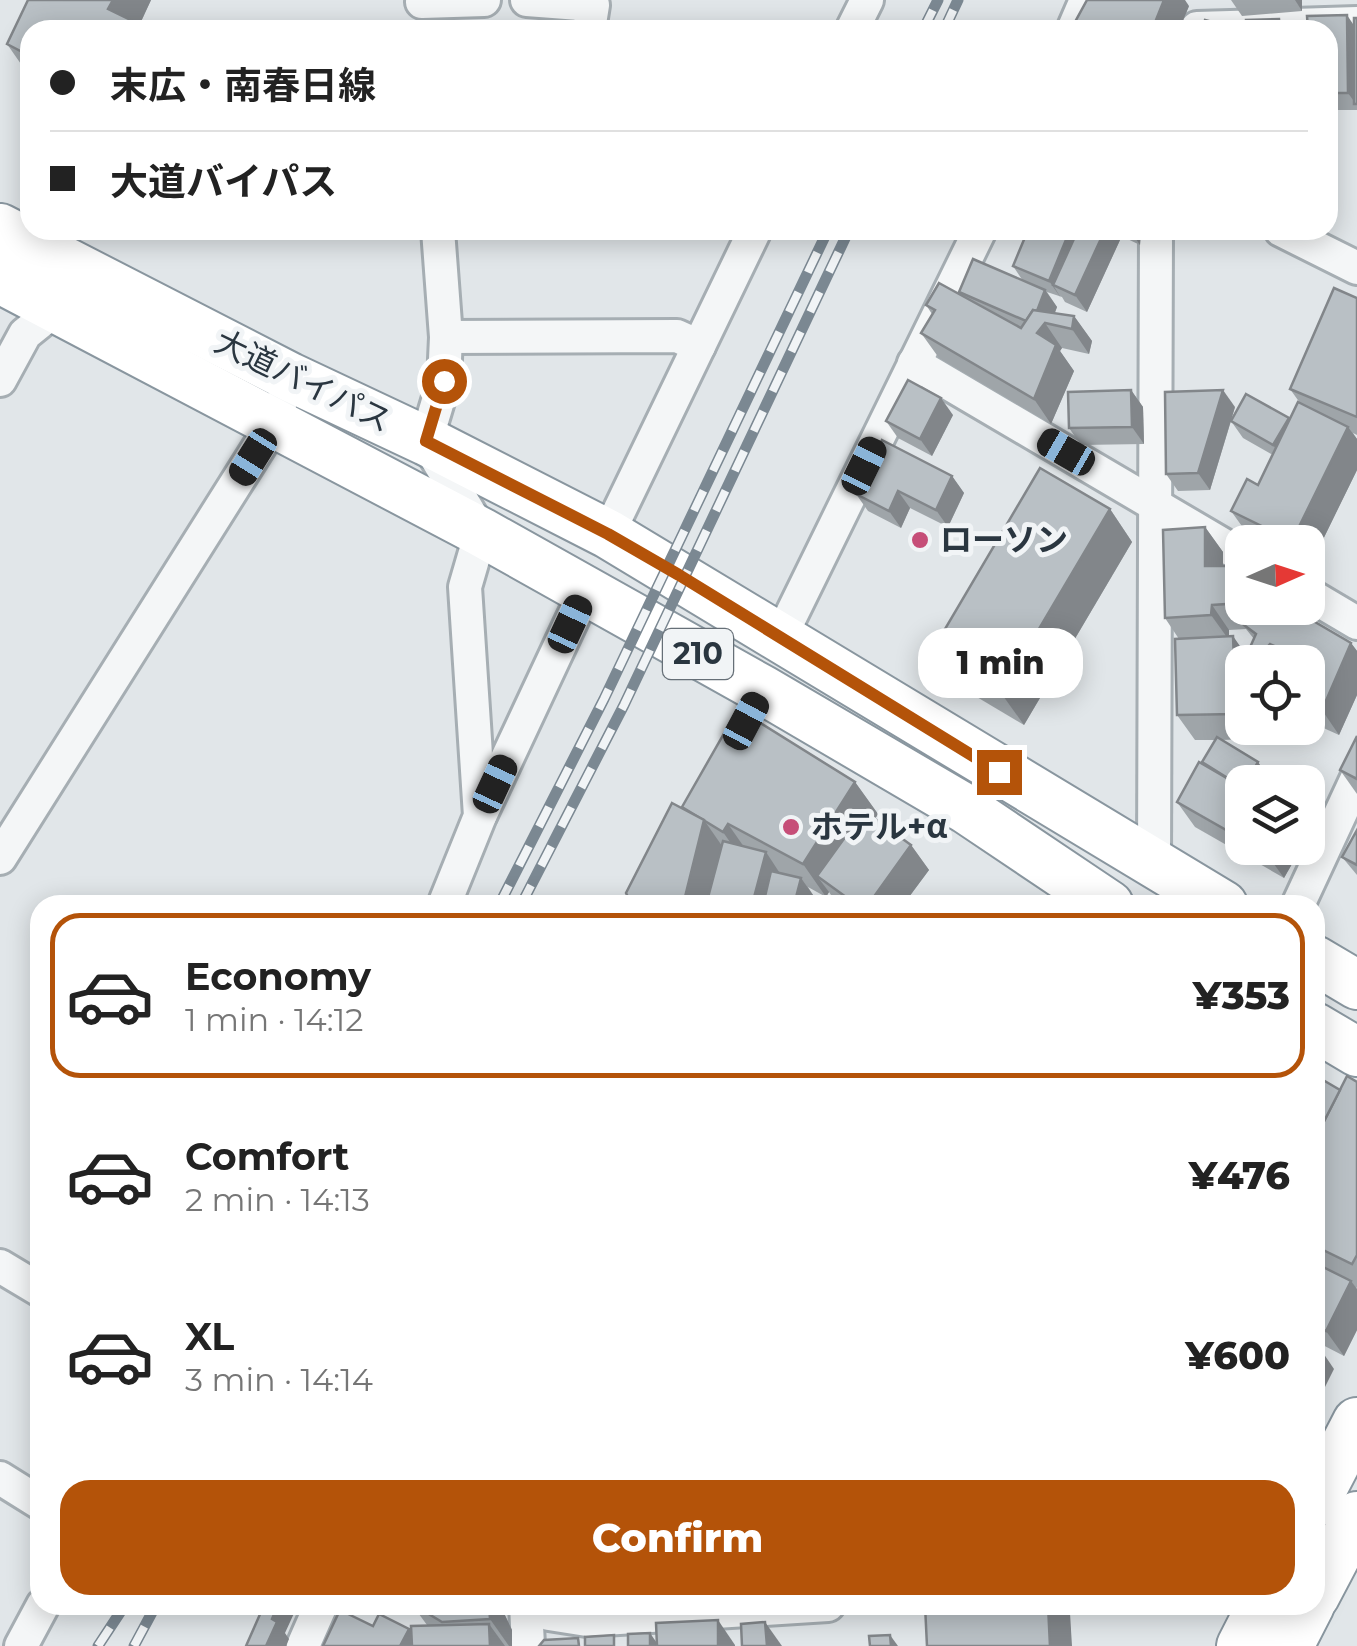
<!DOCTYPE html>
<meta charset="utf-8">
<style>
body{margin:0;font-family:Montserrat,"Noto Sans JP",sans-serif;background:#f2f2f2;color:#222;height:100vh;display:flex;flex-direction:column;font-size:38px;white-space:nowrap}
*{box-sizing:border-box;margin:0}
p{font-size:32px;color:#767676}
.icon{flex:none;width:55px;height:55px;fill:none;stroke:currentColor;stroke-width:2;stroke-linecap:round;stroke-linejoin:round}
.map{position:relative;flex:1;overflow:hidden}
.side{position:absolute;left:30px;top:895px;width:1295px;height:720px;display:flex;flex-direction:column;background:#fff;border-radius:30px;box-shadow:0 5px 25px #0003}
.side>*{flex:none}
.guide{position:absolute;left:20px;top:20px;width:1318px;height:220px;border-radius:30px;box-shadow:0 5px 25px #0003;display:grid;align-content:center;height:220px;padding:0 30px;background:#fff}
.needle{width:65px;rotate:87deg}
.buttons{position:absolute;left:1225px;top:525px;display:grid;gap:20px}
.buttons a{display:grid;place-items:center;width:100px;height:100px;border-radius:20px;background:#fff;box-shadow:0 5px 25px #0003;font-size:50px}
.end{position:absolute;width:45px;height:45px;margin:-22px;border:12px solid #b45309;background:#fff;box-shadow:0 0 0 5px #fff}
.from{border-radius:50%}
.bubble{position:absolute;height:70px;border-radius:30px;background:#fff;box-shadow:0 5px 25px #0003;font-size:32px;font-weight:800;line-height:70px;text-align:center}
.car{position:absolute;width:30px;height:60px;margin:-30px -15px;border-radius:12px;box-shadow:0 0 8px 2px #0007;background:linear-gradient(#222 24%,#8ab4d8 0 40%,#222 0 76%,#8ab4d8 0 86%,#222 0)}
.guide b{display:flex;align-items:center;gap:35px;height:95px;font-size:38px}
.guide b+b{border-top:2px solid #e0e0e0}
.guide i{width:25px;height:25px;background:#222}
ul{padding:18px 0 0;list-style:none}
li{display:flex;align-items:center;gap:30px;height:165px;margin:0 20px 15px;padding:0 10px;border:5px solid transparent;border-radius:30px}
li div{flex:1}
li b{display:block;font-size:38px}
li em{font-style:normal;font-weight:800}
li.selected{border-color:#b45309}
li>.icon{width:90px;height:90px;stroke-width:1.5}
.button{display:flex;gap:20px;margin-top:auto;padding:20px 30px}
.button a{flex:1;height:115px;border-radius:30px;background:#b45309;color:#fff;font-size:40px;font-weight:800;line-height:115px;text-align:center}
.map>svg:first-child{display:block}
.lines{fill:none;stroke-linecap:round;stroke-linejoin:round}
.minor-casing{stroke:#a6aeb3;stroke-width:38}
.highway-casing{stroke:#89969f;stroke-width:52}
.minor{stroke:#f4f6f7;stroke-width:32}
.highway{stroke:#fff;stroke-width:48}
.rail-casing{stroke:#7b8892;stroke-width:11}
.rail{stroke:#f1f4f6;stroke-width:8;stroke-dasharray:22;stroke-linecap:butt}
.wall{fill:#9fa5a9}
.shaded-wall{fill:#82868a}
.building{fill:#b9c0c5;stroke:#82868a;stroke-width:2.5}
.route{stroke:#b45309;stroke-width:12}
.poi-dot{fill:#c64e78;stroke:#f1f4f6;stroke-width:4}
.labels{text-anchor:middle;stroke-width:10;stroke-linejoin:round;paint-order:stroke}
.shield{fill:#f1f4f6;stroke:#666f77;stroke-width:2.5}
.shield-label{font-size:30px;font-weight:bold;fill:#2a3640}
.street-label{font-size:32px;fill:#2a3640;stroke:#f1f4f6}
.poi-label{font-size:32px;font-weight:bold;fill:#2a3640;stroke:#f1f4f6;text-anchor:start}
</style>
<div class="map">
<svg width="1357" height="1646" viewBox="0 0 1357 1646">
<rect width="100%" height="100%" fill="#e1e6e9"/>
<g class="lines">
<g class="minor-casing">
<g id="minor">
<path d="M527 0 593 5 589 30"/>
<path d="M422 2 484 0"/>
<path d="M1197 28 1357 23"/>
<path d="M852 30 867 0"/>
<path d="M1073 30 1086 0"/>
<path d="M438 230 446 337 444 381 426 441 481 532 465 587 480 816 444 905"/>
<path d="M1281 230 1357 268"/>
<path d="M446 337 677 336 699 346"/>
<path d="M914 363 1242 556"/>
<path d="M0 380 25 334 56 309"/>
<path d="M608 534 755 230"/>
<path d="M1308 594 1357 623"/>
<path d="M780 638 980 230"/>
<path d="M481 814 585 592"/>
<path d="M0 858 274 423 280 405"/>
<path d="M1154 864 1156 230"/>
<path d="M1298 905 1357 778"/>
<path d="M0 1266 40 1290"/>
<path d="M0 1478 40 1503"/>
<path d="M526 1605 528 1646"/>
<path d="M531 1605 549 1614 587 1620 828 1605"/>
<path d="M21 1646 43 1605"/>
<path d="M303 1646 321 1605"/>
</g>
</g>
<g class="highway-casing">
<g id="highway">
<path d="M0 228 290 377 426 441 608 534 1223 905"/>
<path d="M0 279 481 532 763 690 966 809 1109 905"/>
<path d="M1315 960 1357 985"/>
<path d="M1315 1027 1357 1052"/>
<path d="M1315 1503 1357 1422"/>
<path d="M1315 1596 1357 1516"/>
<path d="M1241 1646 1262 1605"/>
<path d="M1289 1646 1310 1605"/>
</g>
</g>
<use href="#minor" class="minor"/>
<use href="#highway" class="highway"/>
<g class="rail-casing">
<g id="rail">
<path d="M923 30 938 0"/>
<path d="M944 30 958 0"/>
<path d="M499 905 604 699 828 230"/>
<path d="M521 905 624 705 849 230"/>
<path d="M98 1646 125 1605"/>
<path d="M134 1646 156 1605"/>
</g>
</g>
<use href="#rail" class="rail"/>
</g>
<g class="wall">
<path d="M28 0H151L140 24 151 30H30V77L7 44Z"/>
<path d="M1231 0H1302V11L1242 16Z"/>
<path d="M1189 6 1179 30H1081L1075 22Z"/>
<path d="M1357 18V110H1328V30L1354 25Z"/>
<path d="M1028 230H1141L1140 245 1115 233 1120 240 1087 312 1065 302 1062 297 1047 292 1057 307 1055 313 1074 316 1092 341 1089 354 1062 348 1060 351 1074 371 1051 424 939 358 921 333 932 314 926 305 961 295 959 292 1023 281 1013 266Z"/>
<path d="M1357 298V435L1353 433 1357 439V470L1310 566 1308 565V542H1262L1249 536 1231 511 1258 485 1273 455 1243 438 1231 421 1210 490 1178 491 1166 474 1235 407 1231 420H1290L1300 403 1290 389Z"/>
<path d="M1131 390 1143 407 1144 444 1081 445 1069 428Z"/>
<path d="M953 415 932 456 898 438 886 421Z"/>
<path d="M952 476 964 493 948 527 910 508 901 528 868 511 856 494Z"/>
<path d="M1110 509 1132 542 1024 725 955 684 932 651Z"/>
<path d="M1205 527 1223 552V566H1242V608H1291L1351 643 1357 651V695L1339 735 1308 721V662H1254L1247 654 1254 639 1246 629 1229 630V637L1251 662H1242V728H1253V739L1221 740 1270 779 1268 782H1242V848H1301L1284 878 1195 827 1177 802 1204 765 1216 740H1195L1177 715 1179 639 1165 618Z"/>
<path d="M1357 736V794L1340 770Z"/>
<path d="M855 782 878 814 875 819 911 845 929 870 903 905H840L835 901 829 892 826 897 808 887 813 895 811 905H632L684 810Z"/>
<path d="M1357 830V875L1342 857Z"/>
<path d="M1357 1082V1288L1355 1287 1357 1289V1330L1344 1356 1315 1341V1095L1340 1090Z"/>
<path d="M500 1605 512 1630V1646H323L373 1626 409 1629 412 1633 427 1625 413 1606Z"/>
<path d="M673 1605H731L675 1607Z"/>
</g>
<g class="shaded-wall">
<path d="M113 0H151L137 30 108 9Z"/>
<path d="M1164 0H1185L1189 6 1179 30H1152Z"/>
<path d="M1295 0H1302V11Z"/>
<path d="M1347 15 1357 30 1356 104 1348 93Z"/>
<path d="M1279 19 1287 30H1280Z"/>
<path d="M1070 230H1082L1053 285 1061 298 1049 281Z"/>
<path d="M1105 230H1113L1120 240 1087 312 1075 295Z"/>
<path d="M1130 230H1141L1140 245Z"/>
<path d="M1045 290 1057 307 1050 324 1045 323 1062 348 1060 351 1074 371 1051 424 1034 399 1031 323Z"/>
<path d="M1074 316 1092 341 1089 354 1072 329Z"/>
<path d="M1131 390 1143 407 1144 444 1132 427Z"/>
<path d="M1223 390 1235 407 1210 490 1198 473Z"/>
<path d="M941 398 953 415 932 456 920 439Z"/>
<path d="M1289 418 1301 435 1285 462 1273 445Z"/>
<path d="M1348 427 1357 439V470L1310 566 1308 563V542H1293L1292 541Z"/>
<path d="M952 476 964 493 948 527 936 510Z"/>
<path d="M898 491 910 508 901 528 889 511Z"/>
<path d="M1110 509 1132 542 1024 725 1001 693Z"/>
<path d="M1205 527 1223 552V591L1205 566Z"/>
<path d="M1212 605 1229 630V640L1211 615Z"/>
<path d="M1233 636 1251 662H1242V723L1236 714Z"/>
<path d="M1351 643 1357 651V695L1339 735 1322 710Z"/>
<path d="M1270 644 1282 662H1258L1256 660Z"/>
<path d="M1245 728H1253V739Z"/>
<path d="M1258 762 1270 779 1268 782H1246Z"/>
<path d="M855 782 878 814 832 887 817 876 829 892 826 897 803 864Z"/>
<path d="M704 820 736 866 726 905H683Z"/>
<path d="M728 824 751 857 746 865 723 832Z"/>
<path d="M911 845 929 870 903 905H868Z"/>
<path d="M1269 848H1301L1284 878 1266 853Z"/>
<path d="M766 852 783 878 776 905H752Z"/>
<path d="M801 878 813 895 811 905H794Z"/>
<path d="M1315 1068 1323 1080 1315 1093Z"/>
<path d="M1351 1281 1357 1289V1330L1344 1356 1326 1331Z"/>
<path d="M1317 1344 1334 1369 1315 1407V1348Z"/>
<path d="M278 1605H293L296 1609 285 1633 289 1639 286 1646H266L272 1619Z"/>
<path d="M489 1605H500L512 1630V1646H509L490 1619Z"/>
<path d="M1048 1605H1064L1070 1613 1072 1646H1050Z"/>
<path d="M718 1620 735 1645V1646H718Z"/>
<path d="M765 1622 782 1646H767Z"/>
<path d="M489 1624 505 1646H490Z"/>
<path d="M409 1629 420 1646H400Z"/>
<path d="M650 1633 659 1646H650Z"/>
<path d="M890 1635 898 1646H891Z"/>
</g>
<g class="building">
<path d="M28 0H113L108 9 151 30H30V56L7 44Z"/>
<path d="M1087 0H1164L1152 30H1105L1075 22Z"/>
<path d="M1347 15 1348 93H1328V30H1308L1307 16Z"/>
<rect x="1354" y="18" width="3" height="86"/>
<path d="M1279 19 1280 30H1246V20Z"/>
<path d="M1205 20 1242 30H1202Z"/>
<path d="M1061 25 1076 30H1059Z"/>
<path d="M1028 230H1070L1049 281 1013 266Z"/>
<path d="M1078 230H1105L1075 295 1053 285Z"/>
<path d="M973 259 1045 290 1037 311 1033 310 1026 321 959 292Z"/>
<path d="M939 283 1021 328 1033 310 1074 316 1072 329 1045 323 1037 333 1056 345 1034 399 921 333 935 310 926 305Z"/>
<path d="M1334 288 1357 298V417L1290 389Z"/>
<path d="M908 380 941 398 920 439 886 421Z"/>
<path d="M1131 390 1132 427 1069 428 1068 392Z"/>
<path d="M1223 390 1198 473 1166 474 1165 392Z"/>
<path d="M1246 394 1289 418 1273 445 1231 421Z"/>
<path d="M1298 402 1348 427 1292 541 1231 511 1247 479 1258 485Z"/>
<path d="M882 440 952 476 936 510 898 491 889 511 856 494Z"/>
<path d="M1040 468 1110 509 1001 693 932 651Z"/>
<path d="M1205 527V566H1242V603L1212 605 1211 615 1165 618 1163 530Z"/>
<path d="M1252 608H1291L1351 643 1322 710 1308 703V662H1302L1304 659 1270 644 1256 660 1247 654 1256 634 1244 625Z"/>
<path d="M1233 636 1236 714 1177 715 1175 639Z"/>
<path d="M738 709 855 782 803 864 728 824 723 832 682 807Z"/>
<path d="M1357 736V779L1340 770Z"/>
<path d="M1217 737 1258 762 1246 782H1242V787L1202 762Z"/>
<path d="M1199 762 1242 787V839L1177 802Z"/>
<path d="M672 803 704 820 683 905H632L626 893Z"/>
<path d="M864 811 911 845 868 905H857L817 876Z"/>
<path d="M1357 830V865L1342 857Z"/>
<path d="M723 841 766 852 752 905H706Z"/>
<path d="M1256 848H1269L1266 853Z"/>
<path d="M771 871 801 878 794 905H763Z"/>
<path d="M1347 1076 1357 1082V1255L1352 1264 1315 1246V1139Z"/>
<path d="M1323 1080 1340 1090 1315 1139V1095Z"/>
<path d="M1315 1263 1351 1281 1326 1331 1315 1325Z"/>
<path d="M259 1605H278L272 1619 277 1622 266 1646H246L261 1612 256 1610Z"/>
<path d="M414 1605H489L490 1619 442 1622Z"/>
<path d="M925 1605H1048L1050 1646H927Z"/>
<path d="M340 1610 373 1626 379 1614 409 1629 400 1646H323Z"/>
<path d="M718 1620V1646H657L656 1623Z"/>
<path d="M765 1622 767 1646H742L741 1624Z"/>
<path d="M489 1624 490 1646H412L411 1626Z"/>
<path d="M650 1633V1646H628V1634Z"/>
<path d="M614 1635V1646H585V1637Z"/>
<path d="M890 1635 891 1646H870L869 1636Z"/>
<path d="M578 1638 579 1646H539L544 1640Z"/>
</g>
<g class="lines">
<path class="route" d="M444 381 426 441 608 534 679 575 999 772"/>
</g>
<g class="poi-dot">
<circle cx="920" cy="540" r="10"/>
<circle cx="791" cy="827" r="10"/>
</g>
<g class="labels">
<rect class="shield" x="663" y="629" width="70" height="50" rx="8"/>
<g class="shield-label">
<text x="698" y="664">210</text>
</g>
<g class="street-label">
<text transform="translate(303 381) rotate(26)" y="11">大道バイパス</text>
</g>
<g class="poi-label">
<text x="940" y="551">ローソン</text>
<text x="811" y="838">ホテル+α</text>
</g>
</g>
</svg>
<div class="buttons">
<a><svg class="needle" viewBox="-14 -14 28 28"><path d="M0-13l5 13h-10z" fill="#e53935"/><path d="M0 13l5-13h-10z" fill="#767676"/></svg></a>
<a><svg class="icon" aria-label="locate" viewBox="0 0 24 24"><circle cx="12" cy="12" r="6"/><path d="M12 2v4M12 18v4M2 12h4M18 12h4"/></svg></a>
<a><svg class="icon" aria-label="layers" viewBox="0 0 24 24"><path d="M12 4l9 5-9 5-9-5zM3 14l9 5 9-5"/></svg></a>
</div>
<i class="end from" style="left:444px;top:381px"></i>
<i class="end" style="left:999px;top:772px"></i>
<div class="bubble" style="left:918px;top:628px;width:165px">1 min</div>
<i class="car" style="left:1066px;top:452px;rotate:300deg"></i>
<i class="car" style="left:253px;top:457px;rotate:212deg"></i>
<i class="car" style="left:864px;top:466px;rotate:26deg"></i>
<i class="car" style="left:570px;top:624px;rotate:25deg"></i>
<i class="car" style="left:746px;top:721px;rotate:28deg"></i>
<i class="car" style="left:495px;top:784px;rotate:25deg"></i>
<div class="guide">
<b><i class="from"></i>末広・南春日線</b>
<b><i></i>大道バイパス</b>
</div>
<section class="side">
<ul>
<li class="selected"><svg class="icon" aria-label="car" viewBox="0 0 24 24"><path d="M5 17H2v-5l4-1 3-4h7l3 4 3 1v5h-3M9 17h6M6 11h13"/><circle cx="7" cy="17" r="2"/><circle cx="17" cy="17" r="2"/></svg><div><b>Economy</b><p>1 min · 14:12</p></div><em>¥353</em></li>
<li><svg class="icon" aria-label="car" viewBox="0 0 24 24"><path d="M5 17H2v-5l4-1 3-4h7l3 4 3 1v5h-3M9 17h6M6 11h13"/><circle cx="7" cy="17" r="2"/><circle cx="17" cy="17" r="2"/></svg><div><b>Comfort</b><p>2 min · 14:13</p></div><em>¥476</em></li>
<li><svg class="icon" aria-label="car" viewBox="0 0 24 24"><path d="M5 17H2v-5l4-1 3-4h7l3 4 3 1v5h-3M9 17h6M6 11h13"/><circle cx="7" cy="17" r="2"/><circle cx="17" cy="17" r="2"/></svg><div><b>XL</b><p>3 min · 14:14</p></div><em>¥600</em></li>
</ul>
<div class="button"><a>Confirm</a></div>
</section>
</div>
